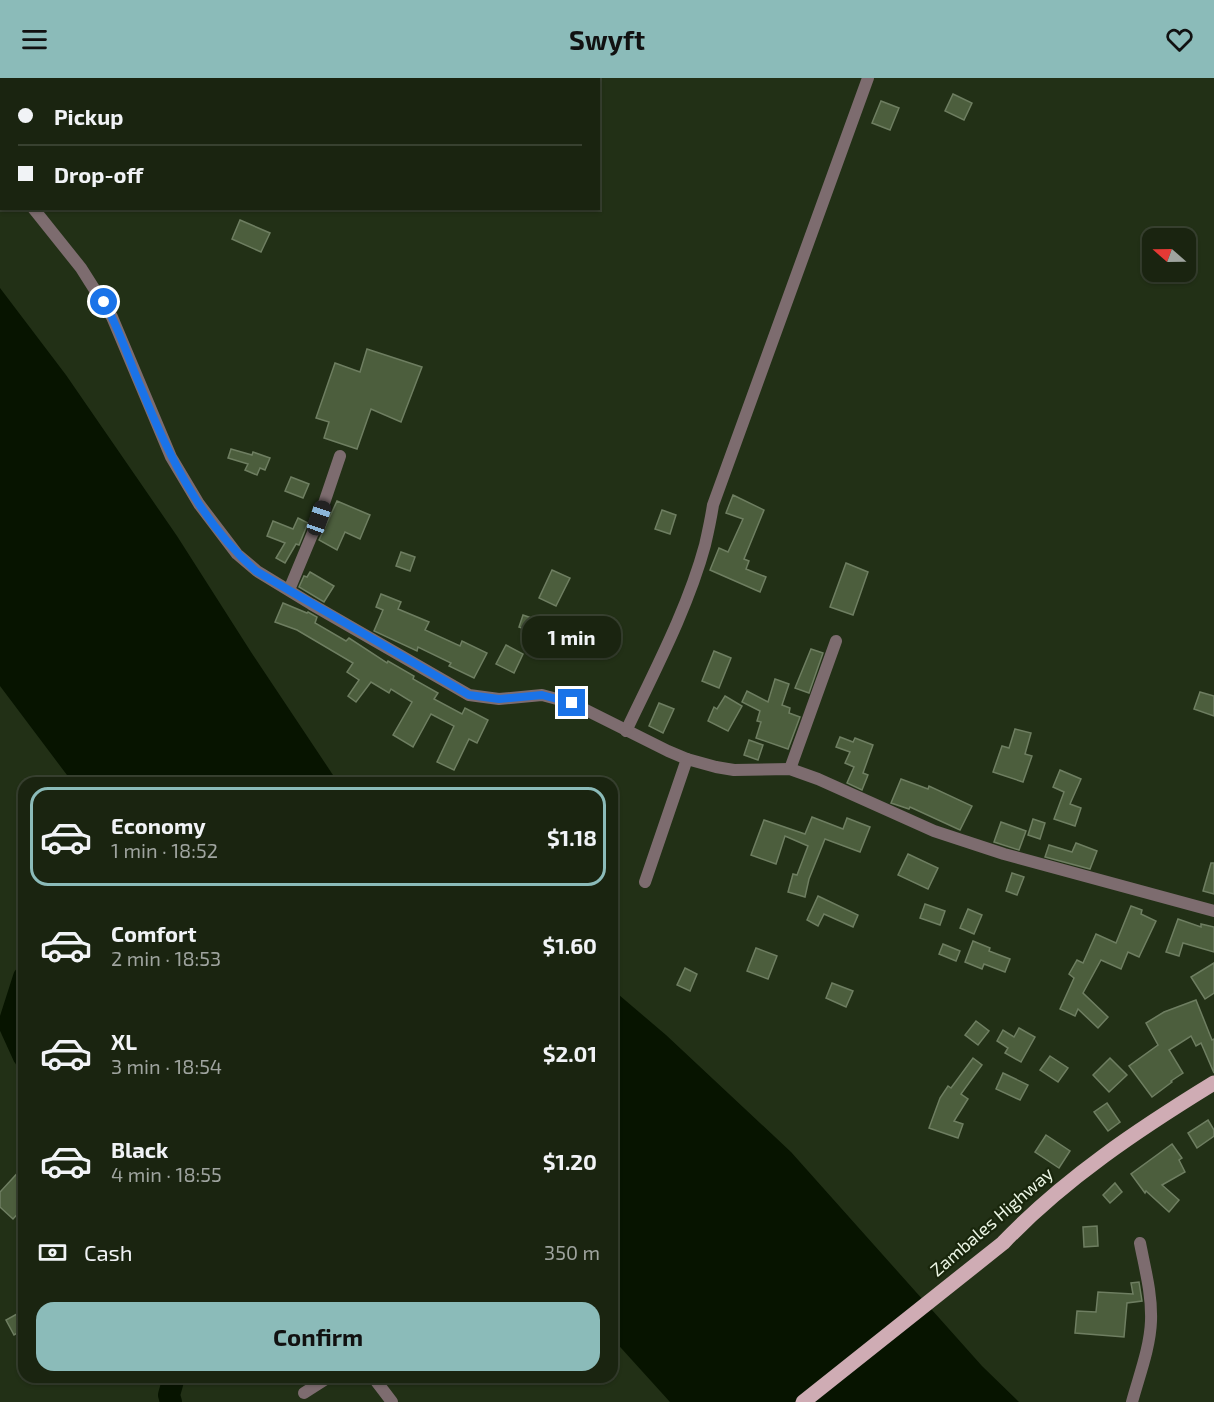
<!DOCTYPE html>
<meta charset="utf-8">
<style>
body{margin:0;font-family:"Exo 2",sans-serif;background:#27301e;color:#f1f3f6;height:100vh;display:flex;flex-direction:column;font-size:22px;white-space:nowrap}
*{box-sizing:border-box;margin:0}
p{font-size:20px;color:#9fa49f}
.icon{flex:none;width:33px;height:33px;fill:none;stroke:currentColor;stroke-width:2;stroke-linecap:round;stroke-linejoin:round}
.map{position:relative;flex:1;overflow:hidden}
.side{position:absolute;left:18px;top:699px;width:600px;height:606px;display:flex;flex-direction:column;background:#1a2410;border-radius:18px;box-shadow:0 2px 4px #0004,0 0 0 2px #384130}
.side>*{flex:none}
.hud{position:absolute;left:0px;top:0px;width:600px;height:132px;box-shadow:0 2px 4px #0004,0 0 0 2px #384130;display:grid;align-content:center;height:132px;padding:0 18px;background:#1a2410}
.needle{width:39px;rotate:290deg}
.tools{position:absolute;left:1142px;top:150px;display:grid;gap:12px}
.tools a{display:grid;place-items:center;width:54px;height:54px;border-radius:12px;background:#1a2410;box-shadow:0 2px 4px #0004,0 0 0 2px #384130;font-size:30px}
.end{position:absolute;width:27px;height:27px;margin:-14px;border:8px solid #1a73e8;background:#fff;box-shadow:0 0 0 3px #fff}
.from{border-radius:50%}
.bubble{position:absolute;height:42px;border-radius:18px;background:#1a2410;box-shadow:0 2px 4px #0004,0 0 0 2px #384130;font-size:20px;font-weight:700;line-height:42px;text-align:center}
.car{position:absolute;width:18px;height:36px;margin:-18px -9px;border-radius:8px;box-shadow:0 0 4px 2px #0007;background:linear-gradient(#222 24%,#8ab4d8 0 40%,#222 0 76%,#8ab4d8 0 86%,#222 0)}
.hud b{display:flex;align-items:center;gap:21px;height:57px;font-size:22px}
.hud b+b{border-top:2px solid #384130}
.hud i{width:15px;height:15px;background:#f1f3f6}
ul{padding:10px 0 0;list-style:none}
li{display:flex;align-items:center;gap:18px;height:99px;margin:0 12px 9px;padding:0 6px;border:3px solid transparent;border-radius:18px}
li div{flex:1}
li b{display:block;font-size:22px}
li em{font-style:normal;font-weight:700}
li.current{border-color:#8bbbb9}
li>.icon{width:54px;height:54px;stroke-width:1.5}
.pay{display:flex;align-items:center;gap:15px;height:66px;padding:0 18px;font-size:22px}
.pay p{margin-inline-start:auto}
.cta{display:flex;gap:12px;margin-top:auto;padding:12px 18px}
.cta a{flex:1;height:69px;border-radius:18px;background:#8bbbb9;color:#111;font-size:24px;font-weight:700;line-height:69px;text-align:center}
header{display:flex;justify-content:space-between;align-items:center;height:78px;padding:0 18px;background:#8bbbb9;color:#111;font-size:27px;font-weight:700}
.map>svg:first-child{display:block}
.water{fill:#071400}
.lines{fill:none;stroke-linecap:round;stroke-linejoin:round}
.river{stroke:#071400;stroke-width:22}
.building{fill:#4c5e3d;stroke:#6e7e61;stroke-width:1.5}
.minor{stroke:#7d6c6f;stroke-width:12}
.primary{stroke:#cfacb4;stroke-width:15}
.route{stroke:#1a73e8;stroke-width:8}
.labels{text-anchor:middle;stroke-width:4.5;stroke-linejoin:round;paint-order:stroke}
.street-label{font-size:18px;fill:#ebf5e4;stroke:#19260c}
</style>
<header><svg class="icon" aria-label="menu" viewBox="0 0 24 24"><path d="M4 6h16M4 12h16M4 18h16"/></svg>Swyft<svg class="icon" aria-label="heart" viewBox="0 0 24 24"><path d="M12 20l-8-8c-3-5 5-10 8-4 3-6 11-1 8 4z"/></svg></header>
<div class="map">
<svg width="1214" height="1324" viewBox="0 0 1214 1324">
<rect width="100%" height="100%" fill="#223016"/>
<g class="water">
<path d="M0 210 66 297 177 458 251 574 333 697 341 705H73L0 608Z"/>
<path d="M612 911 666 957 791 1074 982 1288 1019 1324H670L612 1260Z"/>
</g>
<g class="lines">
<g class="river">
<path d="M24 899 9 946 24 979"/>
<path d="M171 1324 169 1317 174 1299"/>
</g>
</g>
<g class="building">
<path d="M953 16 972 25 964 42 945 33Z"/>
<path d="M881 23 899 30 890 52 872 45Z"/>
<path d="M240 142 270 155 261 174 232 161Z"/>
<path d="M367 271 422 289 401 344 371 331 357 371 324 360 329 344 316 340 335 285 360 294Z"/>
<path d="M231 371 252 377 253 374 270 380 265 392 260 390 257 397 245 392 248 386 228 380Z"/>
<path d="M291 399 309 406 303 420 285 413Z"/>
<path d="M733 417 764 432 744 481 749 483 746 491 766 499 760 514 710 492 719 470 728 474 743 441 726 435Z"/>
<path d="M337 423 370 437 360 461 345 454 337 472 319 462Z"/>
<path d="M662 432 676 437 670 456 655 451Z"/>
<path d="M298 440 308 445 299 467 296 466 285 485 276 480 285 465 267 458 273 443 293 451Z"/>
<path d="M401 474 415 479 410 493 396 488Z"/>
<path d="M846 485 868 494 853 537 830 529Z"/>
<path d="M552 492 570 500 556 528 539 520Z"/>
<path d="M310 494 334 508 324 524 299 509 304 498 307 499Z"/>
<path d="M381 516 401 524 398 531 429 544 425 552 460 568 462 563 487 575 474 600 449 588 451 585 418 569 417 573 374 553 383 532 376 529Z"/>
<path d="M283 525 307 535 308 534 317 539 315 545 346 563 349 560 387 585 388 583 414 598 413 601 438 615 434 621 462 636 465 630 488 642 477 665 469 661 454 692 437 684 454 648 431 636 413 669 393 657 412 624 391 611 389 615 371 604 356 624 348 618 359 602 347 594 353 585 297 552 275 544Z"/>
<path d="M523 537 548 546 543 558 519 549Z"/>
<path d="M506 567 523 576 514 595 496 586Z"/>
<path d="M811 571 823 575 809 615 795 610Z"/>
<path d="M714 573 731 580 719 610 702 603Z"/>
<path d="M775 601 789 606 782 627 790 630 789 635 800 639 788 671 756 660 761 644 757 643 760 633 742 624 747 613 768 624Z"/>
<path d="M1200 614 1214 618V638L1194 631Z"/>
<path d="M725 618 742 628 728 653 708 643 714 629 717 631Z"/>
<path d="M659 625 674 631 663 655 649 648Z"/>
<path d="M1015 651 1031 655 1025 676 1032 678 1023 704 993 694 1002 668 1009 670Z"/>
<path d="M840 659 853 664 855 660 873 667 863 695 868 697 862 712 847 705 854 689 845 685 850 674 836 669Z"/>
<path d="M749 662 763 667 758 682 744 677Z"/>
<path d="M1060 692 1081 701 1070 726 1081 730 1075 748 1054 741 1064 714 1053 709Z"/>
<path d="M901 701 928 711 929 708 972 728 960 752 910 729 909 731 891 725Z"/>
<path d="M812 739 843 751 847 740 870 749 860 774 825 761 809 801 805 819 788 814 793 796 797 797 808 768 785 758 776 786 751 777 764 742 805 756Z"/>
<path d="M1033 741 1045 745 1040 761 1028 757Z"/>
<path d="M1001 744 1026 753 1019 772 994 764Z"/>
<path d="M1076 765 1097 773 1090 791 1045 779 1049 767 1072 774Z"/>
<path d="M908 776 938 790 928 811 898 797Z"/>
<path d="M1211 785H1214V816L1203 813Z"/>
<path d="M1012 795 1024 799 1017 817 1006 813Z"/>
<path d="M818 818 858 837 853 849 824 836 818 848 807 842Z"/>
<path d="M925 826 945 833 940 847 920 840Z"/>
<path d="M1131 828 1142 832 1141 836 1156 843 1139 879 1128 874 1121 891 1101 882 1083 915 1108 939 1098 950 1078 931 1075 938 1060 931 1074 900 1069 896 1077 882 1083 885 1096 856 1116 865Z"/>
<path d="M968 831 982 837 974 856 960 850Z"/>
<path d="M1178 841 1201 849V846L1214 849V874L1183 865 1179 878 1166 874Z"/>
<path d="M973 863 990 870 989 873 1010 881 1005 894 984 886 982 891 965 884Z"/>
<path d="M943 866 960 873 956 883 939 876Z"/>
<path d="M756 870 777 878 768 901 747 893Z"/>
<path d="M1214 885V915L1205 921 1191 899Z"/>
<path d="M685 890 697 896 690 913 677 907Z"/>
<path d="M832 905 853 913 846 929 826 920Z"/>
<path d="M1196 922 1212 962 1214 961V995L1201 965 1196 968 1191 958 1169 972 1183 995 1171 1003 1172 1004 1152 1019 1129 988 1158 967 1146 945 1164 934Z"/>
<path d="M976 943 989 953 978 967 965 957Z"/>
<path d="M1019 950 1035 959 1021 984 1005 975 1008 970 997 963 1003 952 1014 959Z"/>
<path d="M1050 978 1068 990 1058 1004 1040 992Z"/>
<path d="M973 980 982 987 961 1016 968 1021 954 1043 963 1046 958 1060 929 1050 940 1020 948 1008 951 1010Z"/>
<path d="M1110 980 1127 997 1109 1014 1093 997Z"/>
<path d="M1003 995 1028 1007 1020 1022 996 1011Z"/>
<path d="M1107 1025 1120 1044 1108 1053 1094 1034Z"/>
<path d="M1208 1042 1214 1052V1058L1197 1070 1188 1055Z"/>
<path d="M1046 1057 1070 1073 1059 1090 1035 1074Z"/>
<path d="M1172 1066 1182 1080 1179 1082 1185 1094 1162 1107 1179 1122 1169 1134 1146 1113 1145 1115 1131 1096Z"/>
<path d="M24 1088V1129L13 1141 0 1129V1114Z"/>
<path d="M1115 1105 1122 1114 1110 1125 1103 1117Z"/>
<path d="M1097 1148 1098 1168 1084 1169 1083 1149Z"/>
<path d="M1139 1204 1142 1223 1127 1225 1124 1259 1075 1255 1077 1233 1096 1234 1098 1214 1133 1216 1131 1205Z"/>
<path d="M24 1232V1251L14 1257 6 1242Z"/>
</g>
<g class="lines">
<g class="minor">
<path d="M0 86 2 88"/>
<path d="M33 130 81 190 112 239 171 379 199 426 237 476 257 493 311 526 469 617 499 621 542 617 572 625 668 673 687 681 716 689 734 692 790 691 818 701 934 753 1004 776 1214 833"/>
<path d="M289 512 319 440 340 378"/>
<path d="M626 653C654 594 688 530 705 467 708 454 711 440 713 427L868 0"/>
<path d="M790 691 836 563"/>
<path d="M645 804 687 681"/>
<path d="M373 1299 392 1324"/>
<path d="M304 1315 329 1299"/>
<path d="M1132 1324C1139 1298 1150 1270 1151 1243 1152 1216 1145 1191 1140 1165"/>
</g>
<path class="primary" d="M803 1324 1003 1165C1064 1101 1139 1051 1214 1005"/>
</g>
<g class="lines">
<path class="route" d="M104 224C120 252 129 283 142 312 169 379 201 444 256 493L469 617 499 621 542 617 572 625"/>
</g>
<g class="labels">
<g class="street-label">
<text transform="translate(992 1144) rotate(-41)" y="6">Zambales Highway</text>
</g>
</g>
</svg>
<div class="tools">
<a><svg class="needle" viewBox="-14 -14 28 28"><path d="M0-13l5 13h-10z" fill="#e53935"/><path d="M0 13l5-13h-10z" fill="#9fa49f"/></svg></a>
</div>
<i class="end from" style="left:104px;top:224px"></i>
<i class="end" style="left:572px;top:625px"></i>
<div class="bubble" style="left:522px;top:538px;width:99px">1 min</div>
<i class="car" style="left:319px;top:440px;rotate:19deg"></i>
<div class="hud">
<b><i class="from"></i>Pickup</b>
<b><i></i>Drop-off</b>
</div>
<section class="side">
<ul>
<li class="current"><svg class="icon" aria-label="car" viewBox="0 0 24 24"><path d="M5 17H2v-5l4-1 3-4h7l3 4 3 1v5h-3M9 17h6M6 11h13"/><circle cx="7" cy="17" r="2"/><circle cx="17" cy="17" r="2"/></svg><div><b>Economy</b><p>1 min · 18:52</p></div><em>$1.18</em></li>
<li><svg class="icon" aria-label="car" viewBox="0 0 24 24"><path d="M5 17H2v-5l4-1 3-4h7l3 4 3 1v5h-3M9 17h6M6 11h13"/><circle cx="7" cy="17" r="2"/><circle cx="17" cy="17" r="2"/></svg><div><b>Comfort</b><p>2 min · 18:53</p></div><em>$1.60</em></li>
<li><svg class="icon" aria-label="car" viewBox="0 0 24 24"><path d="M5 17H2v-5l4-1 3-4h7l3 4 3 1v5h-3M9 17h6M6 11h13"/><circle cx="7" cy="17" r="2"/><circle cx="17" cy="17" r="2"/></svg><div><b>XL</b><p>3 min · 18:54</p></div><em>$2.01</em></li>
<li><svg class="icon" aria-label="car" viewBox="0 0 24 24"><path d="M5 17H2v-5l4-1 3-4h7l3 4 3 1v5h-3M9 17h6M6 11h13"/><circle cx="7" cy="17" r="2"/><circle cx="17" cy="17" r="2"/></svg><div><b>Black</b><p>4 min · 18:55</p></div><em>$1.20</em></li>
</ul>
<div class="pay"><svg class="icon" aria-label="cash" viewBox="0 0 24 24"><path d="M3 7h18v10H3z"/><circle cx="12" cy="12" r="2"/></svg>Cash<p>350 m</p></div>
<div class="cta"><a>Confirm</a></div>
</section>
</div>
